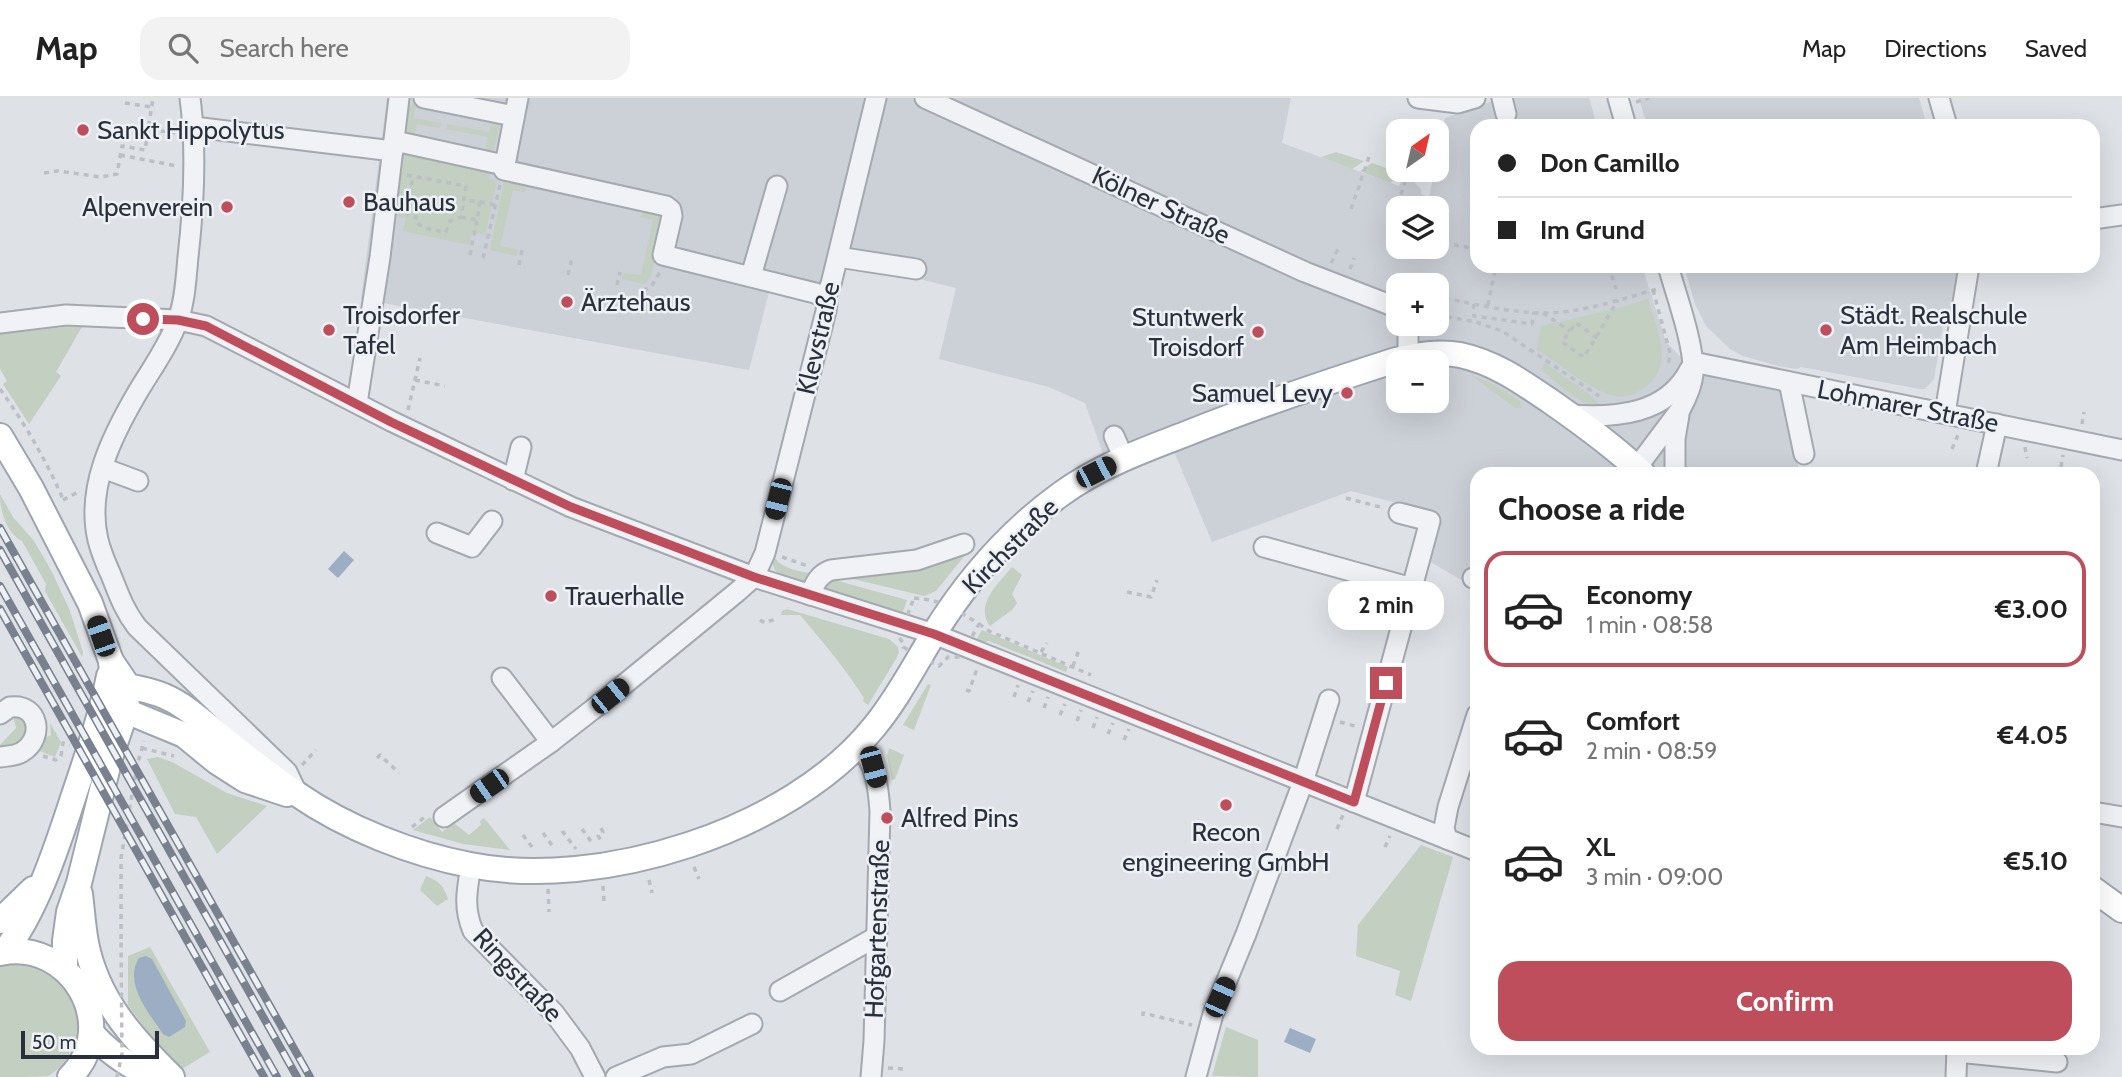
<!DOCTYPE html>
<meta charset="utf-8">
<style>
body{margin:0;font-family:Cabin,sans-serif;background:#f2f2f2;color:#222;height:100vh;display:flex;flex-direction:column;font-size:26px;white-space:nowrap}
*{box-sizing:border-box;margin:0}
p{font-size:23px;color:#767676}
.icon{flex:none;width:38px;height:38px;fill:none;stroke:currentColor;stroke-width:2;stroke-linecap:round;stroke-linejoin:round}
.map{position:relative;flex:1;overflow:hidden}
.sheet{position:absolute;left:1470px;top:369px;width:630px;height:588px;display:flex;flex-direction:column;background:#fff;border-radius:21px;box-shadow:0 7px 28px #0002}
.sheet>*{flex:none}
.top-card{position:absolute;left:1470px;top:21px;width:630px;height:154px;border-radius:21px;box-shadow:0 7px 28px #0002;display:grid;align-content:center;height:154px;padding:0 28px;background:#fff}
.needle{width:46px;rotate:34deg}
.fabs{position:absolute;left:1386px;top:21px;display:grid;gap:14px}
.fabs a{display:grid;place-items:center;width:63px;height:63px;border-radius:14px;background:#fff;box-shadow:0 7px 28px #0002;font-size:35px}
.scale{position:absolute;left:21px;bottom:18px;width:138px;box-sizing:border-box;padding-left:7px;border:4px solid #292f3b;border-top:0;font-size:19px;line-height:24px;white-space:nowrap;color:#292f3b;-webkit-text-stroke:5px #edf0f4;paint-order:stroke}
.end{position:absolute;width:32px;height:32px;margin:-16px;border:9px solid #bf4e5d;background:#fff;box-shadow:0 0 0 4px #fff}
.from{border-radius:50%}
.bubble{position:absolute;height:49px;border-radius:21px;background:#fff;box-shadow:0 7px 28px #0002;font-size:23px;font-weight:800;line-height:49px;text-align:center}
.car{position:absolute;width:21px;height:42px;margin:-21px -10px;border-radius:9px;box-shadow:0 0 5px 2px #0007;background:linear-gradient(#222 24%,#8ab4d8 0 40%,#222 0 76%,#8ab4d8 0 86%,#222 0)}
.top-card b{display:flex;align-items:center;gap:24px;height:66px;font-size:26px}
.top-card b+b{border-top:2px solid #e0e0e0}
.top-card i{width:18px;height:18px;background:#222}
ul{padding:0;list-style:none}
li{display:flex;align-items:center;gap:21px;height:116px;margin:0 14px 10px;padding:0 14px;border:4px solid transparent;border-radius:21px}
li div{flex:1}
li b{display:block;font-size:26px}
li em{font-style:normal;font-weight:800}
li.on{border-color:#bf4e5d}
li>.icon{width:63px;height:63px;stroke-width:1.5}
h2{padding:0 28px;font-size:32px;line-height:84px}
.cta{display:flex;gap:14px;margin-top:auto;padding:14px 28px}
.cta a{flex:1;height:80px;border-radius:21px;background:#bf4e5d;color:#fff;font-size:28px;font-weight:800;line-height:80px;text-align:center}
header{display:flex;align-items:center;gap:42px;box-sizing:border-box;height:98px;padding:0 35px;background:#fff;border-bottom:2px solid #e0e0e0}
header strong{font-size:33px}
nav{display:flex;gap:38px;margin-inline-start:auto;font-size:24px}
.search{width:490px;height:63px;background:#f2f2f2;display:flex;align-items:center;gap:18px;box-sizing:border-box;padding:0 24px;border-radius:21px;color:#767676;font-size:26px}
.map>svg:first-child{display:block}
.built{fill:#ccd0d7;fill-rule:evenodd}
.green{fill:#c3cfc0}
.water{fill:#9caec3}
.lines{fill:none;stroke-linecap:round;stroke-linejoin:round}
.minor-casing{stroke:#a4a8af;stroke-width:23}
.major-casing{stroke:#9ea5b0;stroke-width:28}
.path{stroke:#bcbfc5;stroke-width:3.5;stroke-dasharray:5 5;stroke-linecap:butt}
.minor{stroke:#f0f2f5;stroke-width:19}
.major{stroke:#fff;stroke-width:24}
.rail-casing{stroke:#79808e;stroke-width:8}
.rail{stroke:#edf0f4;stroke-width:5;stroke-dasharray:16;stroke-linecap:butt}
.path-bridge{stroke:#bcbfc5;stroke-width:3.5;stroke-dasharray:5 5;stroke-linecap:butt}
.route{stroke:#bf4e5d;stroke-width:9}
.poi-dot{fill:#bf4e5d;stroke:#edf0f4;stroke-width:2.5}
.labels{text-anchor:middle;stroke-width:5;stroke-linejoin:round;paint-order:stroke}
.poi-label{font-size:26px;fill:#292f3b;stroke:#edf0f4;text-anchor:start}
.street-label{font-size:26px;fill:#292f3b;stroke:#edf0f4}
</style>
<header>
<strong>Map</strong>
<div class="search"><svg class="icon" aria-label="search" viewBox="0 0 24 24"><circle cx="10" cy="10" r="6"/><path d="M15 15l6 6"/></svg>Search here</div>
<nav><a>Map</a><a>Directions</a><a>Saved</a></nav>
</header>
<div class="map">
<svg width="2122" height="979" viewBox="0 0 2122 979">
<rect width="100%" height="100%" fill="#dee1e6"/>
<g class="built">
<path d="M387 0H1291L1282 45 1399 88 1402 80 1414 84 1421 91V96L1429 99 1435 72H1437V60L1445 20 1501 0H1589L1597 28H1477V168H1642L1666 244 1682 260 1699 272 1782 289 1800 376H1477V491L1427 462 1439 416 1351 393 1212 444 1173 351 1111 378 1085 305 1049 289 939 261 956 190 883 172 844 165 838 192 774 175 749 272 361 201ZM1398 110H1437V149H1398ZM1398 187H1437V226H1398ZM1398 264H1437V303H1398Z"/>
<path d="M1639 0H1919L1927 28H1647Z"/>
<path d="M1684 168H1958L1951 210 1945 215 1934 281 1925 291H1920L1801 269 1797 271 1778 268 1743 258 1730 251 1706 228 1695 206Z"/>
</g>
<g class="green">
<path d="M412 6H416L414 20 441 25 440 30 417 26 414 38 407 36C402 28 404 12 412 6Z"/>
<path d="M492 21 500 24 494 52 492 54H485L488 39 446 31 447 26 489 34Z"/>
<path d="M1336 54 1364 63 1352 71 1321 59Z"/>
<path d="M405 56 490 73 489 81 497 83 485 137 472 134 469 147 403 133 406 120 392 117Z"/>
<path d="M1372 65 1403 76 1390 85 1360 73Z"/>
<path d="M504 84 523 88 526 92 525 94 513 92 500 148 518 152 517 158 490 152Z"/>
<path d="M645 114 657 117 663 122 651 178 644 186 622 181 623 175 641 177 653 122 639 119Z"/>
<path d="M1648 201C1658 236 1678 270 1638 294 1629 299 1618 300 1607 296 1584 287 1559 265 1537 252L1541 228 1616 211Z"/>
<path d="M83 227 56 274 61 278 29 326 3 286 7 283 0 271V236Z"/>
<path d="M1545 265 1589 296 1603 311C1580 307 1558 286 1541 271Z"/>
<path d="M1471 277 1488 284 1520 303 1521 310H1515Z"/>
<path d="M0 396 13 419 34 443 51 472 70 513 83 554 82 559 45 493 46 486 22 443C6 435 0 412 0 396Z"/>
<path d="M970 451 936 493 924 498 841 478Z"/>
<path d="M772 460 776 461C784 472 801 473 813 476L803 487C788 481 772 479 772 460Z"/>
<path d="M1012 469 1022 477 1012 496 1017 505 1012 512 990 528C974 507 999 485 1012 469Z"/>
<path d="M831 481 907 502 902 516 827 492 826 489Z"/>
<path d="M787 511 889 541 898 549 899 554 896 561 868 607 863 603 864 600C845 570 823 544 800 517H781L782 513Z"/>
<path d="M982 532 1068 569 1066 574 989 543 980 545 975 544Z"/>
<path d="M928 586 931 587 914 632 903 627Z"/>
<path d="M13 618 23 620 28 625C25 646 19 647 0 651V647L16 630Z"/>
<path d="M50 625 61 644 55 659 37 652 43 641 51 637Z"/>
<path d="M889 650 904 657 895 681 892 682 887 658Z"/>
<path d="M158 659 172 664 227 695 267 708 217 756 196 719 175 716 147 661Z"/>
<path d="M430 719 442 734 454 725 469 737 481 727 480 723 484 720 510 752 463 746 413 732Z"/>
<path d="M1421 747 1453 759 1411 903 1395 897 1400 873 1356 858 1358 827Z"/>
<path d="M426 778C439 783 444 788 448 801L437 808 420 792Z"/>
<path d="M150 849 210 954 182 971 152 940 128 907V858Z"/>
<path d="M11 867C58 867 93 909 70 954 65 963 57 974 48 978 39 979 11 979 0 979V869Z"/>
<path d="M1226 929 1258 942V979L1212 978Z"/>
</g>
<g class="water">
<path d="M344 453 354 462 338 480 328 471Z"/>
<path d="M146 858 152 861 186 923 185 929 169 939 163 936C149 915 123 885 139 860Z"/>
<path d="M1290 930 1316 941 1310 955 1284 944Z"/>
</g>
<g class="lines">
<g class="minor-casing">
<g id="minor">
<path d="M190 0C197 53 194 106 188 159 186 180 185 203 178 222 168 249 150 273 136 297 111 340 86 391 98 442 101 454 106 466 111 477 119 497 124 512 137 529L287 674 298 697"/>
<path d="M424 0 514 18"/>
<path d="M518 0 504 72 666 108 671 112 672 118 663 157 815 195 825 200"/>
<path d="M925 0 1305 174 1398 210"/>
<path d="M1418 0 1458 5 1475 0"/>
<path d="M1502 0 1506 16"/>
<path d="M1618 0 1626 28"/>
<path d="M1939 0 1947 28"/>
<path d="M194 29 393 53"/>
<path d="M395 43 504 67"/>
<path d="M2093 121 2122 117"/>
<path d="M838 159 916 171"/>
<path d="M751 178 777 88"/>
<path d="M0 225 66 217 178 222 206 228 391 323 571 409 754 479 934 536 1477 753"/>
<path d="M1408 226V259"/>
<path d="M1693 264 2122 352"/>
<path d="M1789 284 1804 356"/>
<path d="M357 305 380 159 399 0"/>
<path d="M1945 315 1969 168"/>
<path d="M1570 317C1615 320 1667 317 1690 271"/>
<path d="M1114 338 1124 361"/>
<path d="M103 370 138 383"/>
<path d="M1632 376 1680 312C1686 301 1692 289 1693 276 1695 249 1676 196 1668 168"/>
<path d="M1675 376V341L1679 317"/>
<path d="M1986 376 1997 326"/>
<path d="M513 382 521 349"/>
<path d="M437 435 472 449 492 423"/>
<path d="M1264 449 1412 490"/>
<path d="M1473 480 1477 482"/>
<path d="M810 497C815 485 819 476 831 472L917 462 964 446"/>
<path d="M502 580 551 644"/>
<path d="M0 616 10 609C39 605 45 640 22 654 16 658 7 658 0 659"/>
<path d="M859 646C876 669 878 686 880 713L874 943 871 979"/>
<path d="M1354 704 1430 423 1399 415"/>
<path d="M2093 714 2122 719"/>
<path d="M444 719 551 644 610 598 737 494 754 479 765 455 826 213 827 205 825 200 831 186 876 0"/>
<path d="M1447 741 1444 730 1448 709 1477 617"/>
<path d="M471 768C467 791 463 810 473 833L554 915 580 950 595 979"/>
<path d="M780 893 876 839"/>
<path d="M1957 954 2057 964"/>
<path d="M616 979 663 959 691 956 752 926"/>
<path d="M1196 979 1213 916 1246 836 1303 684 1329 602"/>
<path d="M1956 979 1957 950"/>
</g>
</g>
<g class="major-casing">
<g id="major">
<path d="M0 338 31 390 90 505 111 563 114 598 126 613 184 637 217 664 245 682 287 696"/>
<path d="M111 563 128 588C140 591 153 593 164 598 183 606 197 619 213 632 240 654 268 677 297 696 346 730 412 756 470 767 599 793 791 733 874 629 898 600 915 566 935 534 968 481 1010 433 1061 396 1098 369 1141 353 1183 337 1253 309 1324 285 1396 262 1417 257 1439 253 1460 257 1494 264 1522 284 1550 303 1583 326 1615 349 1643 376"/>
<path d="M2093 791 2122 812"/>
<path d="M80 796C82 812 83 829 86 845 97 901 132 940 172 979"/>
<path d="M0 823 33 791"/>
<path d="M4 854C36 815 58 746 74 697 87 658 101 619 109 578"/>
<path d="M0 855C70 840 122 927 70 979"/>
<path d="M65 872V843L69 814 79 785 110 660 126 613 127 597"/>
<path d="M91 934C107 954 128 966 150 979"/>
</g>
</g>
<g class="path">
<path d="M1636 4 1649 0"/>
<path d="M125 5 151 9"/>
<path d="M141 30 175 35"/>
<path d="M120 57 177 68"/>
<path d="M44 75 58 73 101 79 117 76 122 48 145 52 153 0"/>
<path d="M407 77 466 88 461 119 450 123 446 134 428 131 416 125V119L407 117"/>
<path d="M480 104 495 107"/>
<path d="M1351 111 1369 59"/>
<path d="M407 117 413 78"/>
<path d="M461 119 477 122 480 104 463 102"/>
<path d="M1391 125 1409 73"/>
<path d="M1444 145 1477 151"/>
<path d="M470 157 477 122"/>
<path d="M483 160 500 87"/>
<path d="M1331 165 1338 151"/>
<path d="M519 167 522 151"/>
<path d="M1609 168 1616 191"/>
<path d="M1496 169C1527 172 1556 173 1587 168"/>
<path d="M1639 170 1645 168"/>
<path d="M1350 171 1354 160"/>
<path d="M568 177 572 160"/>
<path d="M617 187 620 174"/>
<path d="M643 192 651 189 660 174"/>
<path d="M1653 192 1670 255 1668 268"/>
<path d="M1437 203 1440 199C1473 206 1508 214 1541 215 1577 216 1623 201 1657 191"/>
<path d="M1474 206 1473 212 1474 218 1532 226 1534 214"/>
<path d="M1488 207 1496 168"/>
<path d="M1543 215 1570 233"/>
<path d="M1437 217 1476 224 1502 233 1599 298"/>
<path d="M1597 240 1576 225 1562 244 1584 259 1618 202"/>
<path d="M415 282 445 288"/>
<path d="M0 291C25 326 46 362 63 401"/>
<path d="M408 312 420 260"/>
<path d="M2082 326 2084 314"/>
<path d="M2025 349 2027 360"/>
<path d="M1952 351 1958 337"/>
<path d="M2061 369 2063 357"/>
<path d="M1346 400 1384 410"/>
<path d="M63 402 80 393"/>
<path d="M782 459 808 468"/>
<path d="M1127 494 1151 499 1157 482"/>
<path d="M914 500C943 502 955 511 979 526L961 559H948L939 568 903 549V545L899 539Z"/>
<path d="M760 522 765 525 775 521"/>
<path d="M979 526 989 533 1091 577"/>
<path d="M1041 554 1047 545"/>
<path d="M1073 568 1079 552 1077 550"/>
<path d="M1472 576 1477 578"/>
<path d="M966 592 969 593 977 571"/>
<path d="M1014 599 1018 587"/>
<path d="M1028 604 1033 593"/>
<path d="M1044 610 1048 599"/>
<path d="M1060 617 1065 606"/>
<path d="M1077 623 1081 612"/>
<path d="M1340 624 1355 628"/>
<path d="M1093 630 1097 619"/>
<path d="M1108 636 1113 625"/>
<path d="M1124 642 1129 631"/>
<path d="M142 650 174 658"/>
<path d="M43 658 56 662 61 658 63 645 70 647"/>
<path d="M377 660 380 657 399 675"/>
<path d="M302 667 316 652"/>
<path d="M412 729 425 719"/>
<path d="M601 730 603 734 598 738 603 745"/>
<path d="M582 731 593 746"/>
<path d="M1337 731 1343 717"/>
<path d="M562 733 576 751"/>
<path d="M543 735 554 750"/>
<path d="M523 737 535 753"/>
<path d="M1385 749 1390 738"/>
<path d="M694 769 699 781"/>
<path d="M1240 777 1249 780"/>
<path d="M649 782 652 795"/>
<path d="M603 788 604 804"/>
<path d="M548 791 549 814"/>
<path d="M121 841V760L137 668 144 643"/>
<path d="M1143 918V915L1192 927"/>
<path d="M888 970 905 971"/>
</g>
<use href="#minor" class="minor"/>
<use href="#major" class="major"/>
<g class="rail-casing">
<g id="rail">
<path d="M0 430 310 979"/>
<path d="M0 452 297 979"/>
<path d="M0 488 277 979"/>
<path d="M0 511 264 979"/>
</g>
</g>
<use href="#rail" class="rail"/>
<path class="path-bridge" d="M117 979 122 956 121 841"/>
</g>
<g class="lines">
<path class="route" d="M143 221 178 222 206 228 391 324 571 409 754 479 934 536 1354 704 1386 585"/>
</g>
<g class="poi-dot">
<circle cx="83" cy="32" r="7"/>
<circle cx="349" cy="104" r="7"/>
<circle cx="227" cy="109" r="7"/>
<circle cx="567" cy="204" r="7"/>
<circle cx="329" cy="232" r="7"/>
<circle cx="1826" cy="232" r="7"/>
<circle cx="1258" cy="234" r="7"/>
<circle cx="1347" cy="295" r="7"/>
<circle cx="551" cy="498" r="7"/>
<circle cx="1226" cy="707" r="7"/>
<circle cx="887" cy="720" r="7"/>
</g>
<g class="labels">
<g class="poi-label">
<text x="97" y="41">Sankt Hippolytus</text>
<text x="363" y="113">Bauhaus</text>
<text x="213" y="118" text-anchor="end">Alpenverein</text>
<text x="581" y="213">Ärztehaus</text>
<text x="343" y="226">Troisdorfer<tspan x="343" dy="30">Tafel</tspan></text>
<text x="1840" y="226">Städt. Realschule<tspan x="1840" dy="30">Am Heimbach</tspan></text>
<text x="1244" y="228" text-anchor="end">Stuntwerk<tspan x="1244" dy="30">Troisdorf</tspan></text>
<text x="1333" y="304" text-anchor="end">Samuel Levy</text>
<text x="565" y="507">Trauerhalle</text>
<text x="901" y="729">Alfred Pins</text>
<text x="1226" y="743" text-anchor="middle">Recon<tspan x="1226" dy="30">engineering GmbH</tspan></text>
</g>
<g class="street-label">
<text transform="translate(1161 107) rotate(25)" y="9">Kölner Straße</text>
<text transform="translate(818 240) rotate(-77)" y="9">Klevstraße</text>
<text transform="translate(1908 308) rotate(11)" y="9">Lohmarer Straße</text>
<text transform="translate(1010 448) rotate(-45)" y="9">Kirchstraße</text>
<text transform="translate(877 831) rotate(-88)" y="9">Hofgartenstraße</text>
<text transform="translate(518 877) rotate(47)" y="9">Ringstraße</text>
</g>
</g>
</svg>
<div class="fabs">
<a><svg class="needle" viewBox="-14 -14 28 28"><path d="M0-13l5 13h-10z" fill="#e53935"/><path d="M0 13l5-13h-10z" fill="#767676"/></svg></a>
<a><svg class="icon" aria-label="layers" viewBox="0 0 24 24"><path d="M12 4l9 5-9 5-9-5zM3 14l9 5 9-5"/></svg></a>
<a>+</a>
<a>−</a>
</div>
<div class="scale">50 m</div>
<i class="end from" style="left:143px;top:221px"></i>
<i class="end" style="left:1386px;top:585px"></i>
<div class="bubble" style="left:1328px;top:483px;width:116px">2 min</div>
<i class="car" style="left:1096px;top:374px;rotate:63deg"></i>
<i class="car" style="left:778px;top:401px;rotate:194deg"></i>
<i class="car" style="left:101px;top:538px;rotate:341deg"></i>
<i class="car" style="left:610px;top:598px;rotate:51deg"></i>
<i class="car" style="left:873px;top:669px;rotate:165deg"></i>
<i class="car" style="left:489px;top:688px;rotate:235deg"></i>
<i class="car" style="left:1220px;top:899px;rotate:24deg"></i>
<div class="top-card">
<b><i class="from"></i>Don Camillo</b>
<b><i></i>Im Grund</b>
</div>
<section class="sheet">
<h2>Choose a ride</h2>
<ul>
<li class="on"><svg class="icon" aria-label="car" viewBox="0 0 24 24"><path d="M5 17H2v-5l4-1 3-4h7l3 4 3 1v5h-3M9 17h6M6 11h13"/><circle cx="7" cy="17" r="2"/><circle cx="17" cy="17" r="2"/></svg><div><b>Economy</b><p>1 min · 08:58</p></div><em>€3.00</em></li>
<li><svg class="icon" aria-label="car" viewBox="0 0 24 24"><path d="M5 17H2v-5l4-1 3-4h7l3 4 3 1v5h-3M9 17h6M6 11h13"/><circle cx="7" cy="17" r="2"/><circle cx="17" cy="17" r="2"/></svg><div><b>Comfort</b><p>2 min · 08:59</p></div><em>€4.05</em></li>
<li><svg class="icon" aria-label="car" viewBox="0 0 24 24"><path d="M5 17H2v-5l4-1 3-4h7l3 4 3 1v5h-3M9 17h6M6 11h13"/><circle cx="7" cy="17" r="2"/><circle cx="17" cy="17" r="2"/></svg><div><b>XL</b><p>3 min · 09:00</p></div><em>€5.10</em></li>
</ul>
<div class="cta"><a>Confirm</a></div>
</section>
</div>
